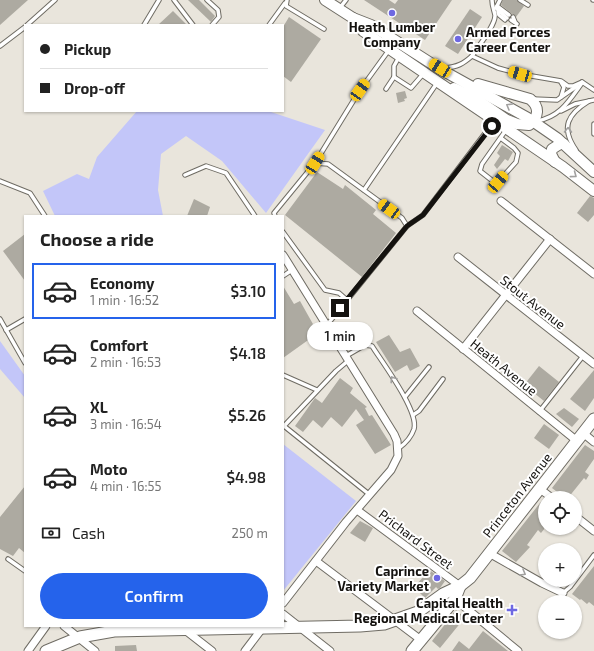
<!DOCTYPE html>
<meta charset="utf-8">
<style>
body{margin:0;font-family:"Exo 2",sans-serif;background:#f6f6f6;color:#222;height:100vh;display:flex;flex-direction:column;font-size:15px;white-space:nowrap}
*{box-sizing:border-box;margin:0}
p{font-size:13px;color:#767676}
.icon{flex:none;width:22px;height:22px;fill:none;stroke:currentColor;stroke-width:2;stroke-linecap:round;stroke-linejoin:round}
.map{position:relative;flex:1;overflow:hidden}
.sheet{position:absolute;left:24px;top:215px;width:260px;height:412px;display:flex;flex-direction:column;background:#fff;border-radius:0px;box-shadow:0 1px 3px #0004}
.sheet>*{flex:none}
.banner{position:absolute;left:24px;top:24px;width:260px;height:88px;border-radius:0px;box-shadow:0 1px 3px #0004;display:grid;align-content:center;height:88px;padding:0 16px;background:#fff}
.buttons{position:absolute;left:538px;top:491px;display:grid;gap:8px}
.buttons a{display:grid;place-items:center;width:44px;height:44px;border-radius:50%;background:#fff;box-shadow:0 1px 3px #0004;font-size:20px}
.end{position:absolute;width:18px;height:18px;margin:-9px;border:5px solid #14120f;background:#fff;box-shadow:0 0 0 2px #fff}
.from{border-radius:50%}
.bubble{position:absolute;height:28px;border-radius:14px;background:#fff;box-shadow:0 1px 3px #0004;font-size:13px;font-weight:600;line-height:28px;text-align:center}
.car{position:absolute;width:12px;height:24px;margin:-12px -6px;border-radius:5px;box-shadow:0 0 3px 1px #0007;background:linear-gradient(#f5c518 24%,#345 0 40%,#f5c518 0 76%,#345 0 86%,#f5c518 0)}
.banner b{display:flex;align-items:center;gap:14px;height:38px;font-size:15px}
.banner b+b{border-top:1px solid #e0e0e0}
.banner i{width:10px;height:10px;background:#222}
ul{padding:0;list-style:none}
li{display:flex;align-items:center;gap:12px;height:56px;margin:0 8px 6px;padding:0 8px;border:2px solid transparent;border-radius:0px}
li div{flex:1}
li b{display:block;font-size:15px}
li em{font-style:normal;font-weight:600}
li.active{border-color:#2563eb}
li>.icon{width:36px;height:36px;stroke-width:1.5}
h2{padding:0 16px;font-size:18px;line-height:48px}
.pay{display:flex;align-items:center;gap:10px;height:44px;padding:0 16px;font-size:15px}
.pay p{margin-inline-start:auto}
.action{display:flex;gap:8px;margin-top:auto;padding:8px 16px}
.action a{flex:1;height:46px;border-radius:24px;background:#2563eb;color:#fff;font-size:16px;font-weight:600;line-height:46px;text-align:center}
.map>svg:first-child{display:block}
.green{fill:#c3c6f9}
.building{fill:#adaaa1}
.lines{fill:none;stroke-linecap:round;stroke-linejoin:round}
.lane-casing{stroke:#6f6c64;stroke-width:5.5}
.street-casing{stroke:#6f6c64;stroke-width:9}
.secondary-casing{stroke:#6f6c64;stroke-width:12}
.primary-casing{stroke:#6f6c64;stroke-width:13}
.lane{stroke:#fff;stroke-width:3.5}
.street{stroke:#fff;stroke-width:7}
.secondary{stroke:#fff;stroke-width:10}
.primary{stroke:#fff;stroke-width:11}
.oneway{stroke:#a1a09f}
.route{stroke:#14120f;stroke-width:5}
.poi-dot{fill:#6e68e2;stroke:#fff;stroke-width:1.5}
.labels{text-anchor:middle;stroke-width:4;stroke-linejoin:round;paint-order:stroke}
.poi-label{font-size:13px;font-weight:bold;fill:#14120f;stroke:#fff;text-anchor:end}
.street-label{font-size:13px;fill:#14120f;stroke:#fff}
</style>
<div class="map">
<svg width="594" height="651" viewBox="0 0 594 651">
<rect width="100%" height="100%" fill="#e9e5dc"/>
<g class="green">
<path d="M137 111H268L325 130 266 213 222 161 186 136 161 154 158 190 163 216H55L43 191 77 174 89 179 97 157Z"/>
<path d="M0 341 25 376V398L0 369Z"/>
<path d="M283 444 356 501 283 591Z"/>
</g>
<g class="building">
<path d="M0 0H28L0 25Z"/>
<path d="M188 0H199L215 16 211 22Z"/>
<path d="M364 0H389L395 4 398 0H452L425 40Z"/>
<path d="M503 0H517L524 6 516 17 501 5Z"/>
<path d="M470 9 482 17 458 54 445 46Z"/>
<path d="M173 11 187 25H158Z"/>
<path d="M289 17 321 39 291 82 283 76V27Z"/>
<path d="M405 91 407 98 404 99 405 101 398 103 396 93Z"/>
<path d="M502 145 513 152 508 161 505 159 497 169 494 165 500 156 497 153Z"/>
<path d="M317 172 343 189 345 185 376 210 373 214 396 233 362 277 285 215Z"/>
<path d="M590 196 594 198V215L588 222 577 213Z"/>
<path d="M194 199 210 207 207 216H187Z"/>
<path d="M25 234V281L3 251Z"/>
<path d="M283 286 294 304 300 301 318 333 283 358Z"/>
<path d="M389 335 400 352 410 348 420 366 410 371 407 365 395 372 376 342Z"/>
<path d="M539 366 559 382 544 401 524 385Z"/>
<path d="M594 370V398L585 411 570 399Z"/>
<path d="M340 378 353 388 350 393 367 407 365 408 369 416 372 415 391 445 375 454 356 425 364 420 356 409 342 427 331 417 322 428 313 420 303 432 295 426 315 398 322 403Z"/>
<path d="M564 408 579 419 572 427 556 414Z"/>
<path d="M544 424 559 435 549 449 534 438Z"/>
<path d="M585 445 594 451V459L585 472 589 475 586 480 584 478 568 498H565L552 488Z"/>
<path d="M25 486V553L19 548 13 556 0 549V517Z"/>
<path d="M544 498 545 528 541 533 538 530 527 545 530 547 516 562 502 551Z"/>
<path d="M360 521 373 528 365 542 350 533Z"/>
<path d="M594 566V606L589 602 587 604 581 599 580 600 572 594Z"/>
<path d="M428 569 445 581 440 588 438 589 436 587 425 598 414 587 425 575 423 574Z"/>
<path d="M456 610 468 620 465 624 462 621 440 648 432 641 446 623 445 622Z"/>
<path d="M483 631 508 651H452L459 641 469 649Z"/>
<path d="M136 645 137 651H115V646Z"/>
</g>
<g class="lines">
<g class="lane-casing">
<g id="lane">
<path d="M174 0 193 25"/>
<path d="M207 0 218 10 219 17 212 25"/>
<path d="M287 0 286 6 324 29"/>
<path d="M492 0C492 6 494 10 495 15 496 25 477 48 472 56L498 68 520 74 561 81 568 86H573L582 82"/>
<path d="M500 0 496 8 507 18"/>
<path d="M520 0 528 5"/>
<path d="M593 0H594"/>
<path d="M497 6 509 15"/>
<path d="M339 9 346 0"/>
<path d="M498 12 499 15 505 20"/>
<path d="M513 17 515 22"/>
<path d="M511 20 517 24"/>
<path d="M27 25 55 0"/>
<path d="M144 25 159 0"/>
<path d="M269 25 285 3"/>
<path d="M0 46 25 27"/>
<path d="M445 68C457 67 463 64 472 56"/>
<path d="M394 77 411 88 424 73"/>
<path d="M561 82 564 87 561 97"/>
<path d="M582 82 594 90"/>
<path d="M386 89 394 77V66L399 57"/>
<path d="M533 99 557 100 577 86"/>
<path d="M561 111 575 104 594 100"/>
<path d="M537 121C560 117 569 101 582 83"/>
<path d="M594 124V134"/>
<path d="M502 139 514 148 518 153 516 162 498 182H494L480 171 482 164 506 130"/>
<path d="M576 150C560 127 568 114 589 101"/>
<path d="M315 163 360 90 389 50"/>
<path d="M185 175 206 166 226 173 255 216"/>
<path d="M0 181 30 193 45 216"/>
<path d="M364 190 437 83"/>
<path d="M275 216 274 213 315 163 328 164 402 218 407 226 327 325"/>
<path d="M407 226 423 215 489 128 495 123"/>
<path d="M283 232 325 290 339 293 347 300"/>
<path d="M283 276 292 270"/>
<path d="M0 319 25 363"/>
<path d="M6 330 25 319"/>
<path d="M346 356 365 345 372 346C382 362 419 411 414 429 411 438 406 443 399 448"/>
<path d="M349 360 336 371 284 426 370 495"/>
<path d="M283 375 317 390"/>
<path d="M405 397 429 367"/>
<path d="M539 412 583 356"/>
<path d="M413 415 419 411 443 379"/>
<path d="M8 559 25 571"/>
<path d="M563 593 570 587 594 555"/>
</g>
</g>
<g class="street-casing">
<g id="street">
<path d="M501 201 594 274"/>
<path d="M283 255 394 434 397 441 398 456 391 470 346 522 283 603"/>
<path d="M458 257 594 364"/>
<path d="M417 311 577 441"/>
<path d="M463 349 550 239"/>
<path d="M583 433 594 442"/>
<path d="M540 489 552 498"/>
<path d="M357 510 460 586"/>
<path d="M575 516 594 531"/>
<path d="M489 553 542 583 563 593"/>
<path d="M316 561 421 640"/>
<path d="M455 599 518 651"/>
<path d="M283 614 330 651"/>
<path d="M64 626 95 651"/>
<path d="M185 630 212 651"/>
<path d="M28 651 46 626"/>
<path d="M245 651 264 626"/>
</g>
</g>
<g class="secondary-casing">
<g id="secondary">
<path d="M325 0 353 18 371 25 440 69 528 118 557 138 594 172"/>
<path d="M353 18 363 31 563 167 594 191"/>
<path d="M454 88 475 98 507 120 517 124 529 125C539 117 540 107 530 99L478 84"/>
<path d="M555 162 551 154 552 149 560 144H564"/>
</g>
</g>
<g class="primary-casing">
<g id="primary">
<path d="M46 651 80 637 114 631 360 626 384 624 418 612 443 594 460 586 470 578 594 419"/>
<path d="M412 651 455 599 460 586"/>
</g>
</g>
<use href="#lane" class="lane"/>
<use href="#street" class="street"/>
<use href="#secondary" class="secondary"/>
<use href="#primary" class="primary"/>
</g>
<defs><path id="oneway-chevron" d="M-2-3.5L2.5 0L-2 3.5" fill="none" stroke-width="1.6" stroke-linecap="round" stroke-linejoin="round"/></defs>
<g class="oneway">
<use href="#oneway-chevron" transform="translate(509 106) rotate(-150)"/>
<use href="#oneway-chevron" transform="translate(568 130) rotate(-89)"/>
<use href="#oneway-chevron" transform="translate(574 175) rotate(37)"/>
<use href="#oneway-chevron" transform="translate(393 379) rotate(-123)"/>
<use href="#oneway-chevron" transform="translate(523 573) rotate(29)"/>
</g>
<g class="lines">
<path class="route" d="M340 308 407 226 423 215 492 126"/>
</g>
<g class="poi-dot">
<circle cx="392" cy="13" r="4"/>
<circle cx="458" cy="39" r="4"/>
<circle cx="437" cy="578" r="4"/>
<path d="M510 604h4v4h4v4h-4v4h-4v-4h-4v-4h4z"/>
</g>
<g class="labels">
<g class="poi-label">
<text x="392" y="32" text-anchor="middle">Heath Lumber<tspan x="392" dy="15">Company</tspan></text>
<text x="466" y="37" text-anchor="start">Armed Forces<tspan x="466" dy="15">Career Center</tspan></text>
<text x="429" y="576">Caprince<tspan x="429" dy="15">Variety Market</tspan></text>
<text x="503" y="608">Capital Health<tspan x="503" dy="15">Regional Medical Center</tspan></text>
</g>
<g class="street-label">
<text transform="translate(533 302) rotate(38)" y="5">Stout Avenue</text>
<text transform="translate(504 367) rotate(39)" y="5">Heath Avenue</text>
<text transform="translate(517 495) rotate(-52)" y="5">Princeton Avenue</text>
<text transform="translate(416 539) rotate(37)" y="5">Prichard Street</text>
</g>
</g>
</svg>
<div class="buttons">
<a><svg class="icon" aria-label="locate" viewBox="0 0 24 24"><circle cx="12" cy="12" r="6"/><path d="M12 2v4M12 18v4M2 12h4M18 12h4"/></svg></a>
<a>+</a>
<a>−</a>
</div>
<i class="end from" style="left:492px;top:126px"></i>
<i class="end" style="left:340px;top:308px"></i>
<div class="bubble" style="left:307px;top:322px;width:66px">1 min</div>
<i class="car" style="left:440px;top:68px;rotate:302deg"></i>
<i class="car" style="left:520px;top:74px;rotate:286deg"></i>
<i class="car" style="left:360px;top:90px;rotate:35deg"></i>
<i class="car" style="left:315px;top:163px;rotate:32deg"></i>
<i class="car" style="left:498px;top:182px;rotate:40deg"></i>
<i class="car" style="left:389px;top:209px;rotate:306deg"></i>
<div class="banner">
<b><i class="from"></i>Pickup</b>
<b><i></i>Drop-off</b>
</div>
<section class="sheet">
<h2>Choose a ride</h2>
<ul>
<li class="active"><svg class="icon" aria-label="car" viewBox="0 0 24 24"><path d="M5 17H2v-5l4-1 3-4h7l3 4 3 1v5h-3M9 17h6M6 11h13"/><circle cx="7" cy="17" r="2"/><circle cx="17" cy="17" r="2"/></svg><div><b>Economy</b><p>1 min · 16:52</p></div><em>$3.10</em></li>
<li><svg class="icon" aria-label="car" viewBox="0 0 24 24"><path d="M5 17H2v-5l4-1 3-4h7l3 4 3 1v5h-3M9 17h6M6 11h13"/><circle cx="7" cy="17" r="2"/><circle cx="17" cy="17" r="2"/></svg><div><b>Comfort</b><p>2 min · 16:53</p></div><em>$4.18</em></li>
<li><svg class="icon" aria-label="car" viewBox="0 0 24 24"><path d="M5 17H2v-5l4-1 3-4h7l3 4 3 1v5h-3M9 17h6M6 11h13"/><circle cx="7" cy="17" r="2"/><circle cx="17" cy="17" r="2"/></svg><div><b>XL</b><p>3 min · 16:54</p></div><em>$5.26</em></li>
<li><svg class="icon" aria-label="car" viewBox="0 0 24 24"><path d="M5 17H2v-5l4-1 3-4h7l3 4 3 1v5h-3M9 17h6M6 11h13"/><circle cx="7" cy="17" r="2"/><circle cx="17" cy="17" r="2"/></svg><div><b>Moto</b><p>4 min · 16:55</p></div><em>$4.98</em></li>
</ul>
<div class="pay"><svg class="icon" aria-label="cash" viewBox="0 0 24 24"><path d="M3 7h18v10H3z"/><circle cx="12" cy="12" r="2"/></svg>Cash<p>250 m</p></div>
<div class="action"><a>Confirm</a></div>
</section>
</div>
